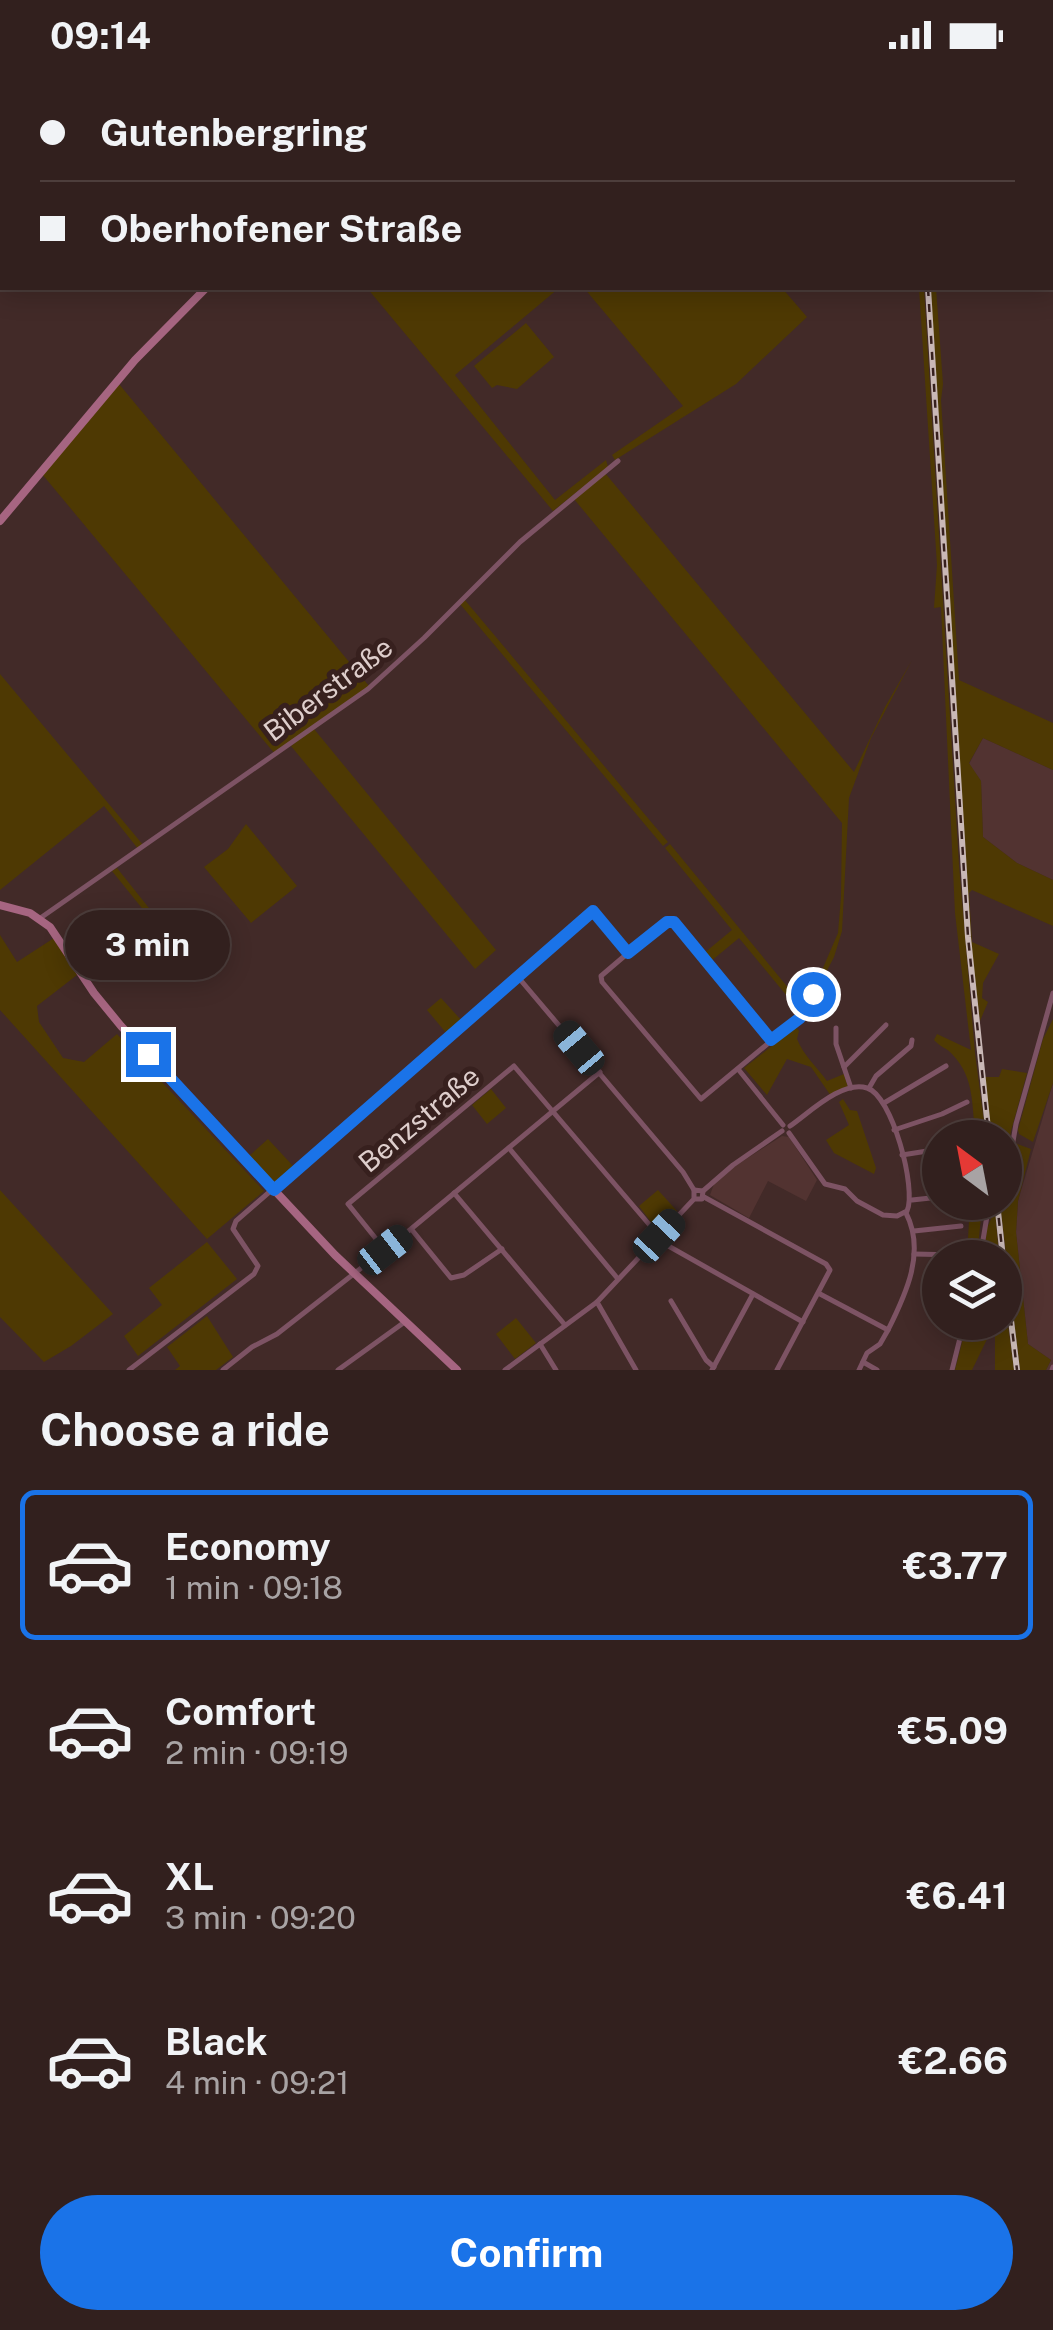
<!DOCTYPE html>
<meta charset="utf-8">
<style>
body{margin:0;font-family:"Public Sans",sans-serif;background:#3d2d2b;color:#f1f3f6;height:100vh;display:flex;flex-direction:column;font-size:38px;white-space:nowrap}
*{box-sizing:border-box;margin:0}
p{font-size:32px;color:#a8a3a4}
.icon{flex:none;width:55px;height:55px;fill:none;stroke:currentColor;stroke-width:2;stroke-linecap:round;stroke-linejoin:round}
.map{position:relative;height:1300px;overflow:hidden}
.details{display:flex;flex-direction:column;background:#32201e;flex:1}
.details>*{flex:none}
.banner{position:absolute;left:0px;top:0px;width:1055px;height:220px;box-shadow:0 5px 25px #0003,0 0 0 2px #4d3e3c;display:grid;align-content:center;height:220px;padding:0 40px;background:#32201e}
.needle{width:65px;rotate:328deg}
.fabs{position:absolute;left:922px;top:1050px;display:grid;gap:20px}
.fabs a{display:grid;place-items:center;width:100px;height:100px;border-radius:50%;background:#32201e;box-shadow:0 5px 25px #0003,0 0 0 2px #4d3e3c;font-size:50px}
.end{position:absolute;width:45px;height:45px;margin:-22px;border:12px solid #1a73e8;background:#fff;box-shadow:0 0 0 5px #fff}
.from{border-radius:50%}
.bubble{position:absolute;height:70px;border-radius:35px;background:#32201e;box-shadow:0 5px 25px #0003,0 0 0 2px #4d3e3c;font-size:32px;font-weight:700;line-height:70px;text-align:center}
.car{position:absolute;width:30px;height:60px;margin:-30px -15px;border-radius:12px;box-shadow:0 0 8px 2px #0007;background:linear-gradient(#222 24%,#8ab4d8 0 40%,#222 0 76%,#8ab4d8 0 86%,#222 0)}
.banner b{display:flex;align-items:center;gap:35px;height:95px;font-size:38px}
.banner b+b{border-top:2px solid #4d3e3c}
.banner i{width:25px;height:25px;background:#f1f3f6}
ul{padding:0;list-style:none}
li{display:flex;align-items:center;gap:30px;height:150px;margin:0 20px 15px;padding:0 20px;border:5px solid transparent;border-radius:15px}
li div{flex:1}
li b{display:block;font-size:38px}
li em{font-style:normal;font-weight:700}
li.on{border-color:#1a73e8}
li>.icon{width:90px;height:90px;stroke-width:1.5}
h2{padding:0 40px;font-size:45px;line-height:120px}
.primary-button{display:flex;gap:20px;margin-top:auto;padding:20px 40px}
.primary-button a{flex:1;height:115px;border-radius:60px;background:#1a73e8;color:#fff;font-size:40px;font-weight:700;line-height:115px;text-align:center}
.status{display:flex;justify-content:space-between;align-items:center;height:70px;padding:0 50px;background:#32201e;direction:ltr}
.status svg{height:28px;fill:currentColor}
.map>svg:first-child{display:block}
.built{fill:#523331}
.green{fill:#4e3903}
.lines{fill:none;stroke-linecap:round;stroke-linejoin:round}
.street{stroke:#7d5364;stroke-width:5}
.secondary{stroke:#a66581;stroke-width:8}
.rail-casing{stroke:#c9b8b6;stroke-width:6}
.rail{stroke:#37201e;stroke-width:2.5;stroke-dasharray:8;stroke-linecap:butt}
.route{stroke:#1a73e8;stroke-width:12}
.labels{text-anchor:middle;stroke-width:10;stroke-linejoin:round;paint-order:stroke}
.street-label{font-size:28px;fill:#dececc;stroke:#37201e}
</style>
<div class="status"><b>09:14</b><svg viewBox="0 0 49 12"><path d="M0 12V9h3v3zM5 12V6h3v6zM10 12V3h3v9zM15 12V0h3v12zM26 1h20v11H26zM47 4h2v5h-2z"/></svg></div>
<div class="map">
<svg width="1053" height="1300" viewBox="0 0 1053 1300">
<rect width="100%" height="100%" fill="#422a28"/>
<g class="built">
<path d="M983 668 1053 700V810L1017 793 983 767 981 711 969 694Z"/>
<path d="M1053 1013V1300H1046L1051 1290 1028 1274 1016 1162 1018 1131Z"/>
<path d="M782 1066 789 1067 817 1110 806 1131 768 1111 749 1148 710 1125 714 1114 729 1100Z"/>
</g>
<g class="green">
<path d="M367 218H559L455 305 555 430 606 390 608 397 553 441Z"/>
<path d="M584 218H782L807 247 736 314 615 390 612 385 683 336Z"/>
<path d="M919 218H924L959 795 975 983 986 1067H976C971 1037 976 1009 952 984 947 978 940 977 934 970L937 964 971 980 955 843 941 537 934 538 937 495Z"/>
<path d="M930 218H936L943 314 941 330 959 610 1053 653V700L983 668 969 693 981 711 983 767 1017 793 1053 810V856L972 820 969 823 972 872 999 884 983 913 982 928 988 932 980 951 970 873Z"/>
<path d="M526 253 554 287 517 319 497 315 492 318 474 296Z"/>
<path d="M119 314 369 616 275 684 42 404Z"/>
<path d="M605 403 854 702 885 637 912 590 871 668 849 728 842 861 834 887 816 922 813 921 838 863 841 827 842 753 574 429Z"/>
<path d="M464 529 668 772 663 776 460 534Z"/>
<path d="M0 604 144 776 139 780 104 736 0 820Z"/>
<path d="M314 659 496 880 475 899 291 676Z"/>
<path d="M246 754 297 816 251 853 204 797 228 779Z"/>
<path d="M670 774 804 937 801 943 739 868 710 892 703 884 732 860 665 778Z"/>
<path d="M117 798 192 892 191 894H187L112 801Z"/>
<path d="M0 865 17 892 54 868 77 905 37 936 39 952 63 988 84 992 117 964 264 1121 207 1169 0 940Z"/>
<path d="M441 928 462 951 447 964 427 940Z"/>
<path d="M1053 949V1013L1033 1072 1019 1064 1018 1060 1043 969Z"/>
<path d="M796 957 799 961 797 969C804 986 816 996 827 1011L844 1004 848 1017 831 1026 811 997 787 989 767 1025 744 998Z"/>
<path d="M1002 999 1027 1003 1011 1061 1005 1097V1068L991 1067 984 1007H999Z"/>
<path d="M491 1019 506 1038 487 1054 472 1035Z"/>
<path d="M843 1029 850 1040 857 1041 876 1098 874 1104 834 1083 826 1070 849 1055 839 1032Z"/>
<path d="M268 1069 294 1097 274 1114 249 1086Z"/>
<path d="M1015 1073 1031 1079 1018 1131 1016 1162 1028 1274 1051 1290 1046 1300H1020L1000 1134 1005 1132Z"/>
<path d="M0 1120 113 1244 71 1276 44 1292 0 1247Z"/>
<path d="M658 1120 677 1141 661 1157 654 1156 639 1136Z"/>
<path d="M970 1133H990L981 1147 977 1187H967Z"/>
<path d="M995 1140 999 1187 984 1188 987 1158Z"/>
<path d="M207 1172 237 1209 138 1286 124 1266 162 1235 149 1218Z"/>
<path d="M1005 1233 1014 1300H995V1253L1005 1252Z"/>
<path d="M207 1246 233 1287 216 1300H175L180 1296 167 1277Z"/>
<path d="M516 1248 536 1273 515 1289 496 1264Z"/>
<path d="M967 1253H990L991 1261 972 1300H955Z"/>
</g>
<g class="lines">
<g class="street">
<path d="M39 849 368 619 424 568 520 472 618 391"/>
<path d="M518 907 683 1102 694 1120"/>
<path d="M836 958V974L851 1018"/>
<path d="M771 971 799 949 813 924"/>
<path d="M844 997 886 955"/>
<path d="M738 999 783 1055"/>
<path d="M869 1018 876 1006 911 976 912 970"/>
<path d="M884 1033 946 996"/>
<path d="M894 1060 942 1044 967 1032"/>
<path d="M789 1063 825 1114 845 1119 857 1131 883 1145 897 1146 907 1141C917 1119 892 1025 867 1018 842 1010 809 1043 790 1056"/>
<path d="M509 1078 618 1209"/>
<path d="M902 1085 940 1079"/>
<path d="M1005 1118 1016 1054 1053 923"/>
<path d="M703 1121 733 1095 782 1061"/>
<path d="M454 1123 565 1255"/>
<path d="M704 1127 826 1194 830 1200 777 1300"/>
<path d="M912 1130 940 1127"/>
<path d="M412 1160 451 1208 464 1205 502 1179"/>
<path d="M914 1161 961 1156"/>
<path d="M656 1169 803 1252"/>
<path d="M385 1180 348 1134 514 996 659 1166"/>
<path d="M914 1184 958 1185"/>
<path d="M980 1188 987 1146 995 1132"/>
<path d="M820 1224 888 1260C906 1224 926 1182 906 1143"/>
<path d="M671 1231 706 1290 714 1297"/>
<path d="M597 1232 636 1300"/>
<path d="M540 1274 556 1300"/>
<path d="M863 1292 877 1300"/>
<path d="M129 1300 254 1204 258 1196 233 1159 236 1151 593 841 628 883 601 906 602 912 701 1029 771 971 674 852 667 851 628 883"/>
<path d="M223 1300 252 1277 277 1264 411 1159 600 1002"/>
<path d="M338 1300 406 1251"/>
<path d="M505 1300 597 1232 694 1129V1120L703 1121 702 1129H694"/>
<path d="M712 1300 753 1224"/>
<path d="M859 1300 867 1283 880 1274 888 1260"/>
<path d="M952 1300 964 1252"/>
<path d="M1052 1300 1053 1297"/>
</g>
<g class="secondary">
<path d="M460 2 463 0"/>
<path d="M0 451 135 290 206 218"/>
<path d="M0 835 30 843 50 857 94 923 121 956 335 1185 457 1300"/>
</g>
<g class="rail-casing">
<g id="rail">
<path d="M915 0V2"/>
<path d="M928 218 968 867 989 1068"/>
<path d="M997 1132 1003 1188"/>
<path d="M1005 1200 1017 1300"/>
</g>
</g>
<use href="#rail" class="rail"/>
</g>
<g class="lines">
<path class="route" d="M148 984 274 1120 593 841 628 883 667 852H674L771 970 800 948 813 924"/>
</g>
<g class="labels">
<g class="street-label">
<text transform="translate(328 619) rotate(-37)" y="10">Biberstraße</text>
<text transform="translate(419 1049) rotate(-40)" y="10">Benzstraße</text>
</g>
</g>
</svg>
<div class="fabs">
<a><svg class="needle" viewBox="-14 -14 28 28"><path d="M0-13l5 13h-10z" fill="#e53935"/><path d="M0 13l5-13h-10z" fill="#a8a3a4"/></svg></a>
<a><svg class="icon" aria-label="layers" viewBox="0 0 24 24"><path d="M12 4l9 5-9 5-9-5zM3 14l9 5 9-5"/></svg></a>
</div>
<i class="end from" style="left:813px;top:924px"></i>
<i class="end" style="left:148px;top:984px"></i>
<div class="bubble" style="left:65px;top:840px;width:165px">3 min</div>
<i class="car" style="left:579px;top:978px;rotate:320deg"></i>
<i class="car" style="left:659px;top:1166px;rotate:43deg"></i>
<i class="car" style="left:385px;top:1180px;rotate:52deg"></i>
<div class="banner">
<b><i class="from"></i>Gutenbergring</b>
<b><i></i>Oberhofener Straße</b>
</div>
</div>
<section class="details">
<h2>Choose a ride</h2>
<ul>
<li class="on"><svg class="icon" aria-label="car" viewBox="0 0 24 24"><path d="M5 17H2v-5l4-1 3-4h7l3 4 3 1v5h-3M9 17h6M6 11h13"/><circle cx="7" cy="17" r="2"/><circle cx="17" cy="17" r="2"/></svg><div><b>Economy</b><p>1 min · 09:18</p></div><em>€3.77</em></li>
<li><svg class="icon" aria-label="car" viewBox="0 0 24 24"><path d="M5 17H2v-5l4-1 3-4h7l3 4 3 1v5h-3M9 17h6M6 11h13"/><circle cx="7" cy="17" r="2"/><circle cx="17" cy="17" r="2"/></svg><div><b>Comfort</b><p>2 min · 09:19</p></div><em>€5.09</em></li>
<li><svg class="icon" aria-label="car" viewBox="0 0 24 24"><path d="M5 17H2v-5l4-1 3-4h7l3 4 3 1v5h-3M9 17h6M6 11h13"/><circle cx="7" cy="17" r="2"/><circle cx="17" cy="17" r="2"/></svg><div><b>XL</b><p>3 min · 09:20</p></div><em>€6.41</em></li>
<li><svg class="icon" aria-label="car" viewBox="0 0 24 24"><path d="M5 17H2v-5l4-1 3-4h7l3 4 3 1v5h-3M9 17h6M6 11h13"/><circle cx="7" cy="17" r="2"/><circle cx="17" cy="17" r="2"/></svg><div><b>Black</b><p>4 min · 09:21</p></div><em>€2.66</em></li>
</ul>
<div class="primary-button"><a>Confirm</a></div>
</section>
